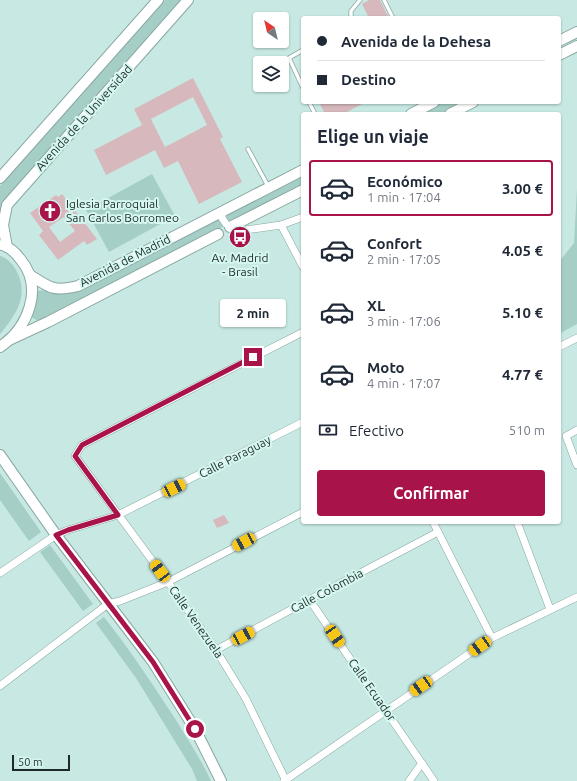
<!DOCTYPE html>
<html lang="es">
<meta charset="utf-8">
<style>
body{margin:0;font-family:Ubuntu,sans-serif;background:#f6f6f7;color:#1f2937;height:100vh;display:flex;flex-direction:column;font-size:15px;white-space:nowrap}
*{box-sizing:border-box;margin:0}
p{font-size:13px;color:#747a83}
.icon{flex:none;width:22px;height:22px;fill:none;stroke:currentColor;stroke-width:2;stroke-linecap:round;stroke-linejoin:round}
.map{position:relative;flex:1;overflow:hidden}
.side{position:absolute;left:301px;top:112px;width:260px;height:412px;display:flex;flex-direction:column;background:#fff;border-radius:4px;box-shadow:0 1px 3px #0004}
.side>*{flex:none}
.hud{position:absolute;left:301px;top:16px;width:260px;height:88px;border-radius:4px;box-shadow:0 1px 3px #0004;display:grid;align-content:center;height:88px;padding:0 16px;background:#fff}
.needle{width:26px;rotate:325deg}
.controls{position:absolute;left:253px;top:12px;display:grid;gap:8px}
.controls a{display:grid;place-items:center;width:36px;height:36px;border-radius:4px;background:#fff;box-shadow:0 1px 3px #0004;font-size:20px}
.scale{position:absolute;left:12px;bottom:10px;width:58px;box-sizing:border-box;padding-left:4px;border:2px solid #1e2a28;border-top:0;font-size:11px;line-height:14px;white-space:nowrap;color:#1e2a28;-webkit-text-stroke:3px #d5f7f0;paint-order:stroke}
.end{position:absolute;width:18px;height:18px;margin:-9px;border:5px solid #a8144a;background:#fff;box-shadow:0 0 0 2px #fff}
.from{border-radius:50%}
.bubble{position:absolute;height:28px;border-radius:4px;background:#fff;box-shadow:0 1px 3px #0004;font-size:13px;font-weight:700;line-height:28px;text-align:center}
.car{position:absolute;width:12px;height:24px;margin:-12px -6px;border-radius:5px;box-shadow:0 0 3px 1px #0007;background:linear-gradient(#f5c518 24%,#345 0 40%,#f5c518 0 76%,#345 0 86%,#f5c518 0)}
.hud b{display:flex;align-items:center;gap:14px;height:38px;font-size:15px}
.hud b+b{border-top:1px solid #e0e1e3}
.hud i{width:10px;height:10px;background:#1f2937}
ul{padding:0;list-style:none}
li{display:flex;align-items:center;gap:12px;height:56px;margin:0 8px 6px;padding:0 8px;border:2px solid transparent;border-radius:4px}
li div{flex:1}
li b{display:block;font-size:15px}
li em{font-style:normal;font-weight:700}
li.selected{border-color:#a8144a}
li>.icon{width:36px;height:36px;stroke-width:1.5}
h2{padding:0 16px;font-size:18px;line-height:48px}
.pay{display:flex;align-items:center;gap:10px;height:44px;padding:0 16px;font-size:15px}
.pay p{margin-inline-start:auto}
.cta{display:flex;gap:8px;margin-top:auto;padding:8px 16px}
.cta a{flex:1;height:46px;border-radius:4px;background:#a8144a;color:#fff;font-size:16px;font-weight:700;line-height:46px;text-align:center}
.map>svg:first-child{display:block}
.green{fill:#a4cec6}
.building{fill:#d7b9bd;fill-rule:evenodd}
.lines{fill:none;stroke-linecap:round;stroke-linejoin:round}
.lane-casing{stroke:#88a7a1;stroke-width:5}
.street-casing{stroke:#88a7a1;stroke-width:8}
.secondary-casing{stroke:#88a7a1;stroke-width:12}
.lane{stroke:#fff;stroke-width:3.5}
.street{stroke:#fff;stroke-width:7}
.secondary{stroke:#fff;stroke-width:10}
.route{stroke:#a8144a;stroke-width:5}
.labels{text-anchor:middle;stroke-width:4;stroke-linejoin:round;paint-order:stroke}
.street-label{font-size:12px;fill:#1e2a28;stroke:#d5f7f0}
.poi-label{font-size:12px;fill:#1e2a28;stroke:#d5f7f0;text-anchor:start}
</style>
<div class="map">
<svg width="577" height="781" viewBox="0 0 577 781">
<rect width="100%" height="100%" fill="#c8e9e3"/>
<g class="green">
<path d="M165 0H184L0 210V186Z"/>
<path d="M443 102H463L440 114H420Z"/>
<path d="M152 174 175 216 109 252 86 210Z"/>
<path d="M303 175V185L40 322 31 317 38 291 44 290 57 294 76 292Z"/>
<path d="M577 188V324L559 334V262L574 243Z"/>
<path d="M0 256C6 257 13 264 16 270 30 295 16 315 0 334Z"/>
<path d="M0 473 41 532 29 541 0 500Z"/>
<path d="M50 545 93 604 83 611 40 552Z"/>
<path d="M104 617C130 650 153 685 176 720 188 740 201 759 211 781H197L192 769 136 678 96 623Z"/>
</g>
<g class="building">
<path d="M369 0H380L389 18H369L362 4Z"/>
<path d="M193 78 223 137 220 139 242 182 199 204 178 161 164 168 155 150 106 175 94 150 142 125 134 109ZM193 97 207 125 165 147 151 119Z"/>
<path d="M319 102H366L343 114H325Z"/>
<path d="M62 194 97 239 87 245 84 241 58 260 39 235 43 231 30 213 56 195 58 197ZM64 217 75 231 60 242 49 227Z"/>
<path d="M224 515 229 523 217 528 213 520Z"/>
</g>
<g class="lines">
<g class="lane-casing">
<g id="lane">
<path d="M384 0 393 18"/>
<path d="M351 18V11L360 0"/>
<path d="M303 50 289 58 303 88"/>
<path d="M309 102 315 114"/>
<path d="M248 149 268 186"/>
</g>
</g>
<g class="street-casing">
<g id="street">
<path d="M222 211V218L226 224 239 231 281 225 303 217"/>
<path d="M281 225 303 267"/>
<path d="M559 347 577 338"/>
<path d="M577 430 566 436 577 465"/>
<path d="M433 522 492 638"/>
<path d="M517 522 550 609"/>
<path d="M0 573 56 535 68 530 118 515 303 422"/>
<path d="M309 599 434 781"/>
<path d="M216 650 322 593 438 532"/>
<path d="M0 686 108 604 120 601 168 582 303 512"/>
<path d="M284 781 492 638 577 597"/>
<path d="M286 781 246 699 216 650 168 582 75 456 82 445 303 332"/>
<path d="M409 781 422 763"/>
</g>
</g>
<g class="secondary-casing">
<g id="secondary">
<path d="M559 41 577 32"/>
<path d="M559 55 577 46"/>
<path d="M411 114 434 102"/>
<path d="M450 114 473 102"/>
<path d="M0 178 158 0"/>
<path d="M230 227 303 190"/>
<path d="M7 247 3 225 7 205 188 0"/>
<path d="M30 275C50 288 54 292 78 286L303 170"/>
<path d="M9 340 48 322 218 234"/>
<path d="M0 347C28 328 44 288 21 260 16 253 10 247 2 245"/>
<path d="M0 455 56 535 153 662 195 729 221 781"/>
</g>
</g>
<use href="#lane" class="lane"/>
<use href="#street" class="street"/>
<use href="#secondary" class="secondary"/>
</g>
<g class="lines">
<path class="route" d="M195 729 153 662 56 535 68 530 118 515 75 456 82 445 253 357"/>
</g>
<defs>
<g id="church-disc" transform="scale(1.15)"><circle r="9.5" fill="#a8144a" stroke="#d5f7f0"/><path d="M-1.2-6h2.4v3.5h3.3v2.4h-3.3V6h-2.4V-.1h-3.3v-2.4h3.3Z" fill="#fff"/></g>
<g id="bus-disc" transform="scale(1.15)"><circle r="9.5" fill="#a8144a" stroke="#d5f7f0"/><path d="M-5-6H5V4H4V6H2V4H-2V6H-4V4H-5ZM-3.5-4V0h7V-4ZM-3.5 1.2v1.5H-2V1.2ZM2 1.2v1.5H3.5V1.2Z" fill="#fff"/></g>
</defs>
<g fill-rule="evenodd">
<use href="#church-disc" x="50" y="211"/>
<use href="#bus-disc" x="240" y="237"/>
</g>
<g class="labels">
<g class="street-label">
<text transform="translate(84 118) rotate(-48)" y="4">Avenida de la Universidad</text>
<text transform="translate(125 261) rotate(-27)" y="4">Avenida de Madrid</text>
<text transform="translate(235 457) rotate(-27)" y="4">Calle Paraguay</text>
<text transform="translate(327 591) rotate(-28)" y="4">Calle Colombia</text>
<text transform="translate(196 622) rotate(55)" y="4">Calle Venezuela</text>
<text transform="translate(372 690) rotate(55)" y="4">Calle Ecuador</text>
</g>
<g class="poi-label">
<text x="66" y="208">Iglesia Parroquial<tspan x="66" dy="14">San Carlos Borromeo</tspan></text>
<text x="240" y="262" text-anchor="middle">Av. Madrid<tspan x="240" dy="14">- Brasil</tspan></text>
</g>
</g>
</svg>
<div class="controls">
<a><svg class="needle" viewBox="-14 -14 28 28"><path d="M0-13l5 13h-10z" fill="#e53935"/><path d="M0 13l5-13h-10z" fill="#747a83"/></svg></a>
<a><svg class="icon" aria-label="layers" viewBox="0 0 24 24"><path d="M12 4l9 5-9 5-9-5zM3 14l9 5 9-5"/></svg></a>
</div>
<div class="scale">50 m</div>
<i class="end from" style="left:195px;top:729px"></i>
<i class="end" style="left:253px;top:357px"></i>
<div class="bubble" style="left:220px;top:299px;width:66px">2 min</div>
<i class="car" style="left:174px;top:488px;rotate:64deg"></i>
<i class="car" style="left:244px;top:542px;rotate:242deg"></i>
<i class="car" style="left:160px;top:571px;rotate:323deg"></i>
<i class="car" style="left:243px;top:636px;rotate:62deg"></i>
<i class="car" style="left:335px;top:636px;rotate:146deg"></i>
<i class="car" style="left:480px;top:646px;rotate:235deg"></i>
<i class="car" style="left:421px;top:686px;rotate:236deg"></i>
<div class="hud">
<b><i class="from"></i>Avenida de la Dehesa</b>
<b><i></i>Destino</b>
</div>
<section class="side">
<h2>Elige un viaje</h2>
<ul>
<li class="selected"><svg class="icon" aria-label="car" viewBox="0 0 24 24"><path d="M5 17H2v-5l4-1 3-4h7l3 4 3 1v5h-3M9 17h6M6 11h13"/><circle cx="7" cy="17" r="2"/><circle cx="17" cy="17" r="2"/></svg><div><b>Económico</b><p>1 min · 17:04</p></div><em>3.00 €</em></li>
<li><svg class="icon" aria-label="car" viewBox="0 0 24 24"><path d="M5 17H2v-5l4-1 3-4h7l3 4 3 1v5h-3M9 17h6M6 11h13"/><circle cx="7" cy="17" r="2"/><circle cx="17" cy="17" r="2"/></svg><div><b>Confort</b><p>2 min · 17:05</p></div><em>4.05 €</em></li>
<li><svg class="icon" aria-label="car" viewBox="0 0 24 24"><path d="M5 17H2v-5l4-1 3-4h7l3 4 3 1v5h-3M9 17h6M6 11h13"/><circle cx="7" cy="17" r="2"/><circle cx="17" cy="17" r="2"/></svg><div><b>XL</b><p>3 min · 17:06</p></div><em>5.10 €</em></li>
<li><svg class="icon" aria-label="car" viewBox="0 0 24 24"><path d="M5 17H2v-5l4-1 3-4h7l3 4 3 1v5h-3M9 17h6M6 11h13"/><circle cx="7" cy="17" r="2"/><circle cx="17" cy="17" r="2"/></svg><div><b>Moto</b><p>4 min · 17:07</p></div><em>4.77 €</em></li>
</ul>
<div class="pay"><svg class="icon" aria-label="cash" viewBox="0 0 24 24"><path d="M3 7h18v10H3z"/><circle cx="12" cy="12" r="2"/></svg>Efectivo<p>510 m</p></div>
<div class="cta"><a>Confirmar</a></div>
</section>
</div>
